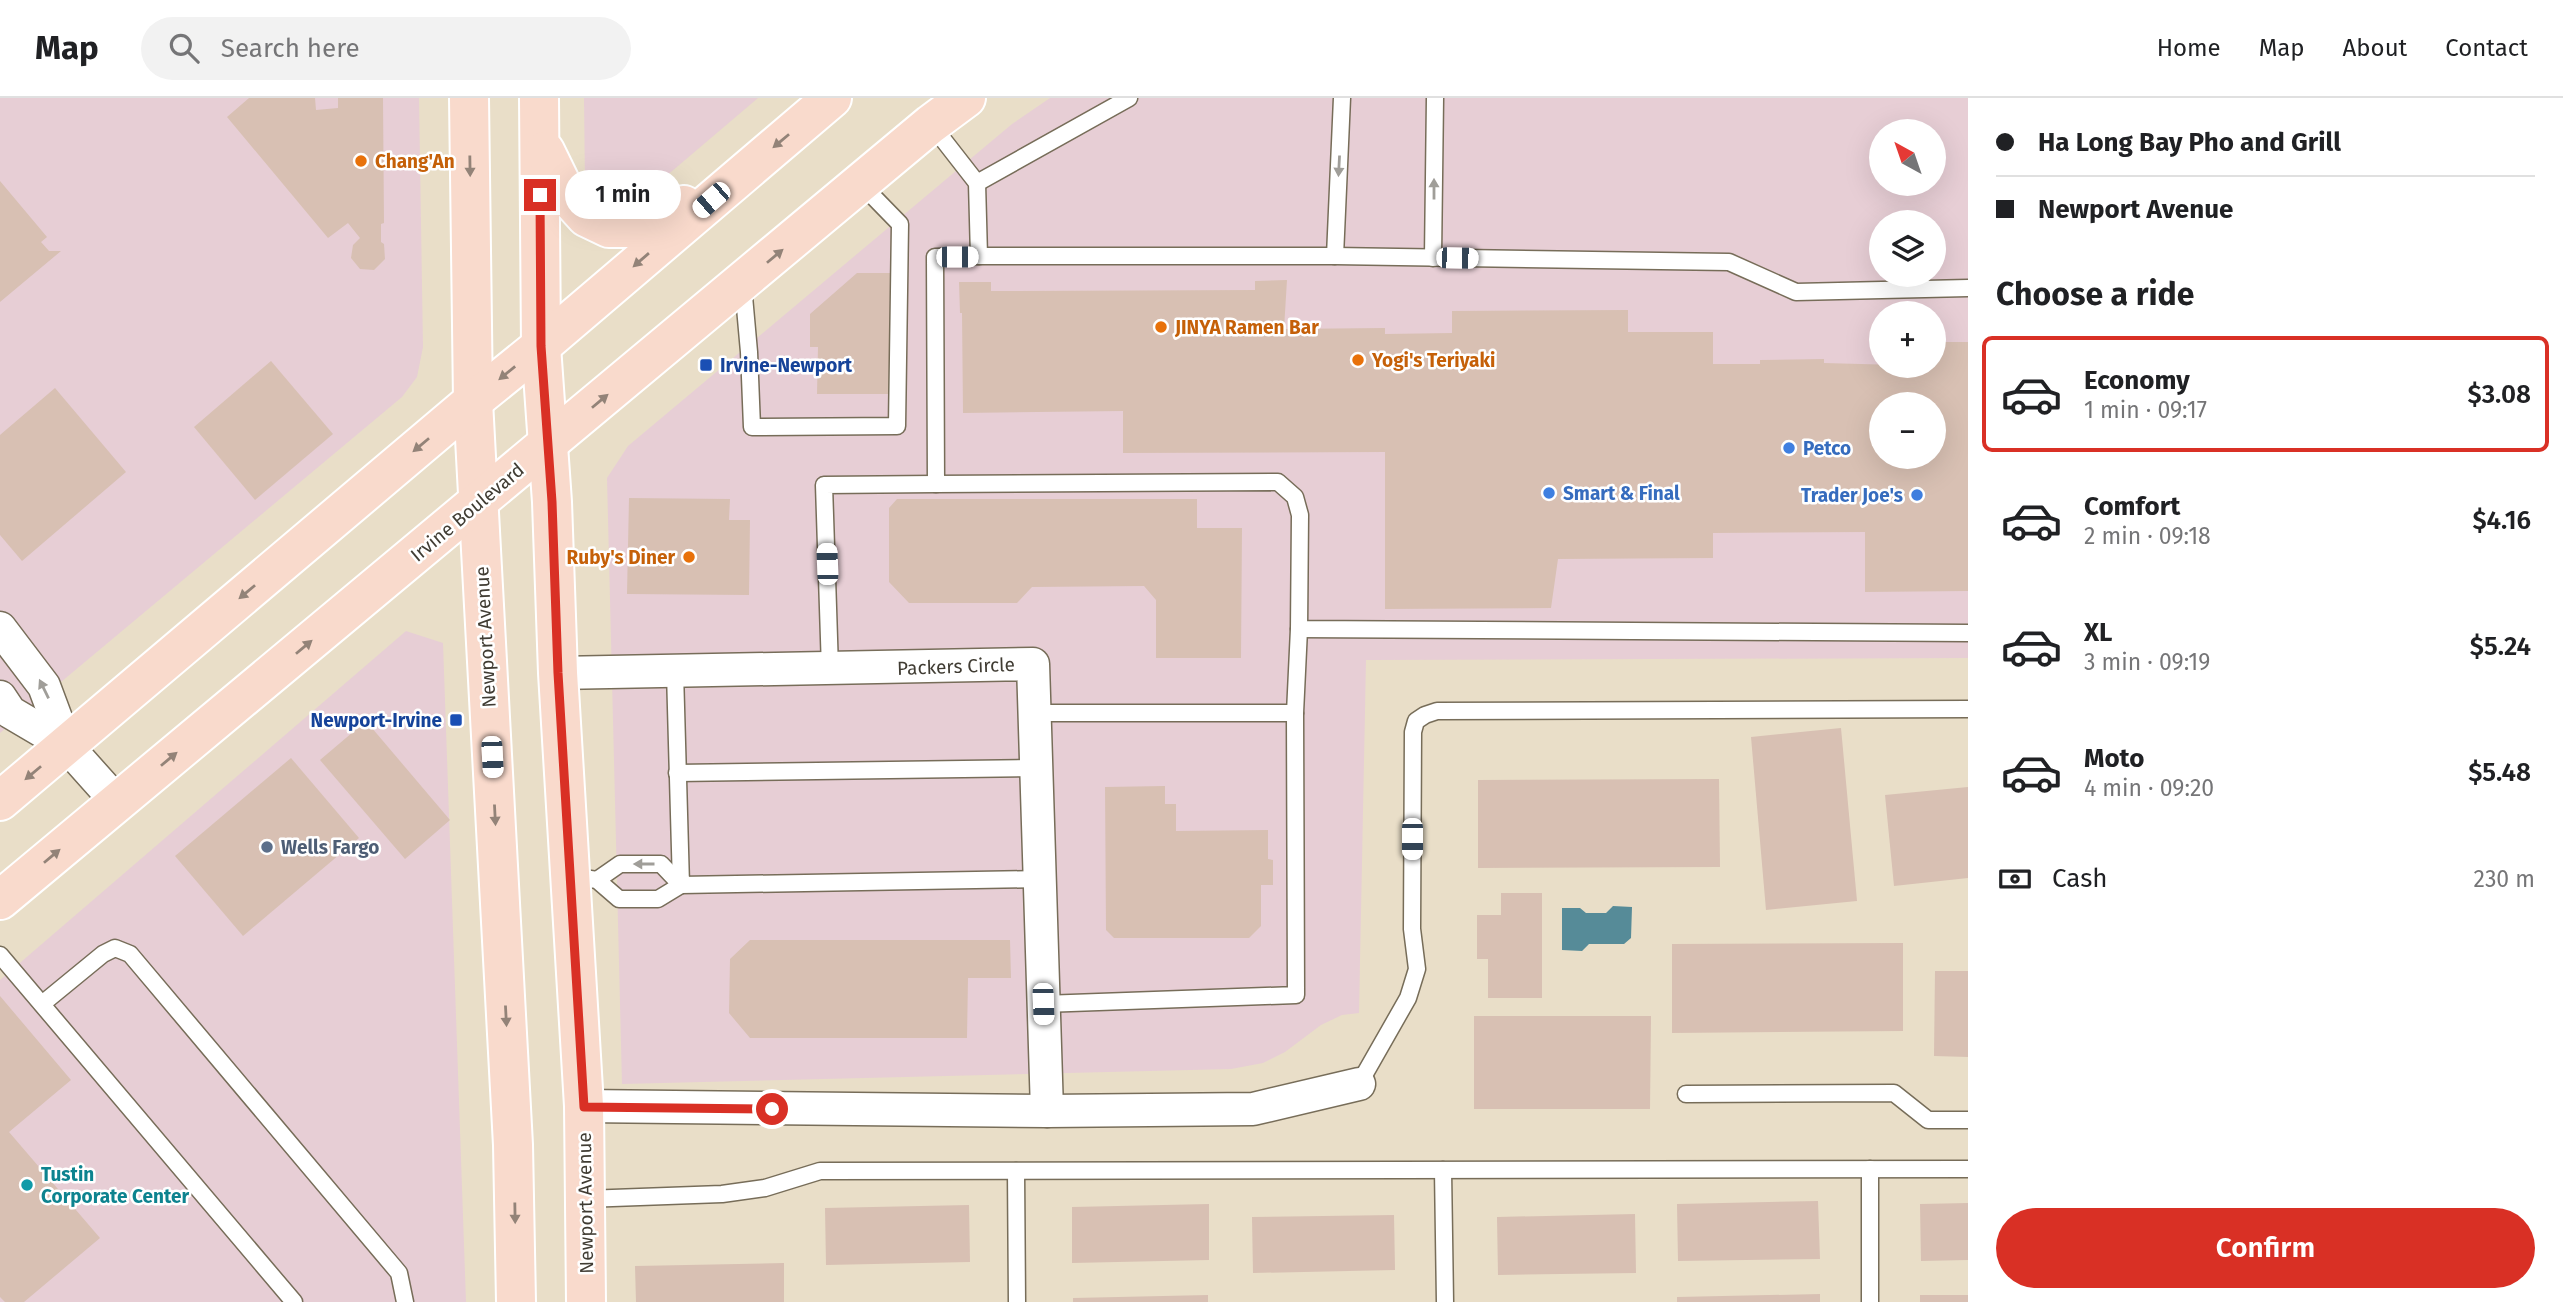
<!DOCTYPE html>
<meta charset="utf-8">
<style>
body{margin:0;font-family:"Fira Sans",sans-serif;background:#f2f2f2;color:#202124;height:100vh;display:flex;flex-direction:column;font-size:26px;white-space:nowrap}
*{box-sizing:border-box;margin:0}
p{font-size:23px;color:#757577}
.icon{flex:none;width:38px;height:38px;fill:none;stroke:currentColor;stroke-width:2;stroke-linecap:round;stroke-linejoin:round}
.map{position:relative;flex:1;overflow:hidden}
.details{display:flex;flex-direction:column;background:#fff;width:595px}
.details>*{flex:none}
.top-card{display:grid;align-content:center;height:154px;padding:0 28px;background:#fff}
.needle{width:46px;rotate:320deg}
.fabs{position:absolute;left:1869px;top:21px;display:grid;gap:14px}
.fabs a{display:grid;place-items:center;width:77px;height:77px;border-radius:50%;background:#fff;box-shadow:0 7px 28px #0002;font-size:35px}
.end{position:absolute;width:32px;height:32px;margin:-16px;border:9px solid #d93025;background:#fff;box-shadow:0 0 0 4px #fff}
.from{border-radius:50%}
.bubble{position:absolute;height:49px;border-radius:24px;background:#fff;box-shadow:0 7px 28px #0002;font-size:23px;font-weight:600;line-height:49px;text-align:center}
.car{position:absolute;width:21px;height:42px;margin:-21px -10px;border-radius:9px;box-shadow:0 0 5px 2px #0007;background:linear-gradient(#fff 24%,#345 0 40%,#fff 0 76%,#345 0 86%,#fff 0)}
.top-card b{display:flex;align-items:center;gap:24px;height:66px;font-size:26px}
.top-card b+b{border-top:2px solid #e0e0e0}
.top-card i{width:18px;height:18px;background:#202124}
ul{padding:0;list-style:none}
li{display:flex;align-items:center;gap:21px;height:116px;margin:0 14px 10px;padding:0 14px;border:4px solid transparent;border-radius:10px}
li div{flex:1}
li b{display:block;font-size:26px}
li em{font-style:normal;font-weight:600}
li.active{border-color:#d93025}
li>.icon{width:63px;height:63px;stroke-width:1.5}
h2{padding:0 28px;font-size:32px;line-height:84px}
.pay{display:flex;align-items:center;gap:18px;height:77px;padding:0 28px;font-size:26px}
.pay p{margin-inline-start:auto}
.button{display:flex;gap:14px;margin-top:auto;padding:14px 28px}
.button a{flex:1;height:80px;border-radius:42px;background:#d93025;color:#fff;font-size:28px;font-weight:600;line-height:80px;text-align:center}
header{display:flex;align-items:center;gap:42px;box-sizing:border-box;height:98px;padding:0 35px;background:#fff;border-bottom:2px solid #e0e0e0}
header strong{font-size:33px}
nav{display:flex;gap:38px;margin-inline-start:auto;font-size:24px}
.search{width:490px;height:63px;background:#f2f2f2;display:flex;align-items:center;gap:18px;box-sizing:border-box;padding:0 24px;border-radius:38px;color:#757577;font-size:26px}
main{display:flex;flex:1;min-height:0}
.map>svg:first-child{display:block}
.commercial{fill:#e7ced5;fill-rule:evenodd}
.water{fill:#568b98}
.building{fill:#d8c0b3;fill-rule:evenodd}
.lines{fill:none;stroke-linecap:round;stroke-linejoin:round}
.service-casing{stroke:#776d59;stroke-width:19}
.minor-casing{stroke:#776d59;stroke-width:35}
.primary-casing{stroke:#fff;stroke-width:42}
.service{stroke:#fff;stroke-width:16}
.minor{stroke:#fff;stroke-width:32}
.primary{stroke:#f9dacc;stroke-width:38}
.oneway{fill:#938378}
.oneway2{fill:#a09e99}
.route{stroke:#d93025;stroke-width:9}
.food-dot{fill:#e8710a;stroke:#fff;stroke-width:2.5}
.transit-dot{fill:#1a4fb4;stroke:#fff;stroke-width:2.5}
.shop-dot{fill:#3f7fe0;stroke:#fff;stroke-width:2.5}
.service-dot{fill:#5c6f8a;stroke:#fff;stroke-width:2.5}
.culture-dot{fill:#0f9aa8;stroke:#fff;stroke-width:2.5}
.labels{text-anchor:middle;stroke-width:5;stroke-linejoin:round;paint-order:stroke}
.food-label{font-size:19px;font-weight:bold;fill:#c56008;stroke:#fff;text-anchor:start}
.transit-label{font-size:19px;font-weight:bold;fill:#164399;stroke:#fff;text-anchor:start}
.shop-label{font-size:19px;font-weight:bold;fill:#366cbe;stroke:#fff;text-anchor:start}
.street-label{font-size:19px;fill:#403c33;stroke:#fff}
.service-label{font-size:19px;font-weight:bold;fill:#4e5e75;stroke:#fff;text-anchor:start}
.culture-label{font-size:19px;font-weight:bold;fill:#0d838f;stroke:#fff;text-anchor:start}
</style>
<header>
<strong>Map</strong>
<div class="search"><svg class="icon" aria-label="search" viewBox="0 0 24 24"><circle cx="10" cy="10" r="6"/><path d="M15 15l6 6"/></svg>Search here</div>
<nav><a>Home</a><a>Map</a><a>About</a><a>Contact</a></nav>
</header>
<main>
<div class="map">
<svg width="1968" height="1204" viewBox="0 0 1968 1204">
<rect width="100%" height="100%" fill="#e9dec8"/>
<g class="commercial">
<path d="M0 0H419L423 249 417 279 402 299 0 635Z"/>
<path d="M584 0H758L638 102 585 86Z"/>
<path d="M1050 0H1968V560L1366 562 1359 915 1342 917 1321 927 1285 954 1263 965 1231 971 622 986 607 380 628 348 1012 26ZM1881 33H1934V86H1881ZM1881 124H1934V177H1881ZM1881 215H1934V268H1881ZM1881 306H1934V359H1881Z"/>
<path d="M406 533 443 545 466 1204H0V882Z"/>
</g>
<path class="water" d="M1613 808 1632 809 1631 840 1624 846H1589L1582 853 1562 852V810H1580L1586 815H1606Z"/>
<g class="building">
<path d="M249 0H315L316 12 338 10V0H383L384 125 381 126V144L384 146 385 161 374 172 360 171 351 160 353 147 360 140 348 125 328 140 227 19Z"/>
<path d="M0 83 47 139 41 144 49 153H61L0 204Z"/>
<path d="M857 175H890L889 296H817L818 249H810V216Z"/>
<path d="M1287 182 1284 231 1385 230V236L1452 235V213L1628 212V234H1713V266H1760V262L1824 261V265L1934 268V244H1968V493L1865 494V434L1713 435V460L1558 461 1551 510 1385 511V354L1123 355V313L963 315 962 215H960L959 184H991V193L1255 192V183ZM1881 306H1934V359H1881Z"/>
<path d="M271 263 333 336 255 402 194 329Z"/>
<path d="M55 290 126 374 22 463 0 437V337Z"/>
<path d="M629 400 730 401 729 422H750L749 497 627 496Z"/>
<path d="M897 401H1197V430H1242L1241 560H1156V502L1144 488 1032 489 1017 505H909L889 484V410Z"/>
<path d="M366 623 450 722 405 761 320 662Z"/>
<path d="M1841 630 1857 803 1766 812 1751 639Z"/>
<path d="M291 660 359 740 243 838 175 758Z"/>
<path d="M1719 681 1720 769 1478 770V682Z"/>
<path d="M1165 688V706H1176V733L1268 732V761L1273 762V787H1261V828L1249 840H1114L1106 832 1105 689Z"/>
<path d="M1968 689V780L1894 788 1885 697Z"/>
<path d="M1501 795H1542V900H1488V861H1477V817H1501Z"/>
<path d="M750 842H1010L1011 880H968L967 940H750L729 915 730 861Z"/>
<path d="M1903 845V933L1672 935V846Z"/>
<path d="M1935 873H1968V959L1934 958Z"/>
<path d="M0 898 71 982 9 1034 100 1140 24 1204H5L0 1199Z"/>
<path d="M1474 918H1651L1650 1011H1474Z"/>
<path d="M1818 1103 1820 1161 1678 1163 1677 1106Z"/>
<path d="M1968 1105V1162L1921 1163 1920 1106Z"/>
<path d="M1209 1106V1162L1072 1165V1109Z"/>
<path d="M969 1107 970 1164 826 1167 825 1110Z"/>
<path d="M1635 1116 1636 1175 1498 1177 1497 1119Z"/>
<path d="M1394 1117 1395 1172 1253 1175 1252 1119Z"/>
<path d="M784 1165V1204H636L635 1168Z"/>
<path d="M1820 1196V1204H1677V1199Z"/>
<path d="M1208 1197V1204H1073V1200Z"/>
<rect x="1920" y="1197" width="48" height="7"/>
</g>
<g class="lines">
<g class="service-casing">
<g id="service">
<path d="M931 26 977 85 979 158H1335L1729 164 1796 194 1968 190"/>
<path d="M977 85 1129 0"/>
<path d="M979 158 935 159 936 386 1278 384 1295 399 1300 417 1299 531 1968 535"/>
<path d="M1335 158 1342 0"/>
<path d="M1433 160 1435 0"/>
<path d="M743 187 749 254 752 329 897 328 900 126 861 86"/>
<path d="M830 571 824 387 936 386"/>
<path d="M675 574 681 787 1040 781"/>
<path d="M1035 615H1295L1299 531"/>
<path d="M677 675 1035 670"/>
<path d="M570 778 597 782 619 801H658L681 787 661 766H620L597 782"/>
<path d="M0 857 294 1204"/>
<path d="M42 906 103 856 115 850 130 856 399 1175 405 1204"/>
<path d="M1043 906 1296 897 1295 615"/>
<path d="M1359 986 1408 900 1417 871 1412 831 1413 634 1416 623 1425 617 1437 613 1968 611"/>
<path d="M1686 996 1894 995 1928 1022H1968"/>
<path d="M1870 1071V1204"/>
<path d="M1443 1072 1445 1204"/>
<path d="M1016 1073 1017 1204"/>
<path d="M585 1101 722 1096 765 1090 820 1073 1968 1071"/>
</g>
</g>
<g class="minor-casing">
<g id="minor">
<path d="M0 530 44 588 66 647"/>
<path d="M558 575 1033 566 1047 1013"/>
<path d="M0 599 10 614 66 647 117 704"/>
<path d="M584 1008 1047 1013 1253 1011 1359 986"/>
</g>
</g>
<g class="primary-casing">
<g id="primary">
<path d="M469 0 473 303 513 1047 516 1204"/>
<path d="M539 0 541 248 552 404 558 575 584 1008 586 1204"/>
<path d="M545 53 567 98 586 119 609 130H637L684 107"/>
<path d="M0 703 473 303 541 248 832 0"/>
<path d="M0 802 931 26 966 0"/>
</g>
</g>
<use href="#service" class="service"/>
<use href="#minor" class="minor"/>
<use href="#primary" class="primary"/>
</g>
<defs><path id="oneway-solid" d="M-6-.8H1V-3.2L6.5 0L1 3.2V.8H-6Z" transform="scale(1.75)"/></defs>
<g class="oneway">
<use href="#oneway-solid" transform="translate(781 43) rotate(140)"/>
<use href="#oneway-solid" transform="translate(470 68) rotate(89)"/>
<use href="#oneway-solid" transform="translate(775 158) rotate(-40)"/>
<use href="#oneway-solid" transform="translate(641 162) rotate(139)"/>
<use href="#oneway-solid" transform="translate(507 275) rotate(141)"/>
<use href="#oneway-solid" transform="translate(600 303) rotate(-40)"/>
<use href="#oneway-solid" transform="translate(421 347) rotate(140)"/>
<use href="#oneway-solid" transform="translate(247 494) rotate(140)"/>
<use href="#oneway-solid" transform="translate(304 549) rotate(-40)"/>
<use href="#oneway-solid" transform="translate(169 661) rotate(-40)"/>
<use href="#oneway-solid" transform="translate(33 675) rotate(140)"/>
<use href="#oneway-solid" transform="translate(495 717) rotate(87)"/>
<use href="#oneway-solid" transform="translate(52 758) rotate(-40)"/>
<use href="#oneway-solid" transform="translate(506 918) rotate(87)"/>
<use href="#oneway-solid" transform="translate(515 1115) rotate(89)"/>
</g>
<g class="oneway2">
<use href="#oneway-solid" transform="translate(1339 68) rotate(93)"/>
<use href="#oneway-solid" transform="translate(1434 91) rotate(-90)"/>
<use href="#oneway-solid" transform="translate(44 591) rotate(-116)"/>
<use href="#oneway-solid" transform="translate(644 766) rotate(-180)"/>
</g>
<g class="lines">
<path class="route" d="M540 97 541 248 552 404 558 575 584 1009 772 1011"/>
</g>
<g class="food-dot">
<circle cx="361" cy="63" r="7"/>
<circle cx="1161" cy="229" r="7"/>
<circle cx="1358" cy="262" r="7"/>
<circle cx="689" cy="459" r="7"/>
</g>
<g class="transit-dot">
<rect x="699" y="260" width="14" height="14" rx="3.5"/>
<rect x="449" y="615" width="14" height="14" rx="3.5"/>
</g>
<g class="shop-dot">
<circle cx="1789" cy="350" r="7"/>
<circle cx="1549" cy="395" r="7"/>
<circle cx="1917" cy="397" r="7"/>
</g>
<circle class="service-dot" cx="267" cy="749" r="7"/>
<circle class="culture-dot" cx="27" cy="1087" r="7"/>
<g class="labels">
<g class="food-label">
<text x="375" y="70">Chang'An</text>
<text x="1175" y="236">JINYA Ramen Bar</text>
<text x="1372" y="269">Yogi's Teriyaki</text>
<text x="675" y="466" text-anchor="end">Ruby's Diner</text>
</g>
<g class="transit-label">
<text x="720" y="274">Irvine-Newport</text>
<text x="442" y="629" text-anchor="end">Newport-Irvine</text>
</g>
<g class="shop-label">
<text x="1803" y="357">Petco</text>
<text x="1563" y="402">Smart &amp; Final</text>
<text x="1903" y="404" text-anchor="end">Trader Joe's</text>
</g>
<g class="street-label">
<text transform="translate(467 414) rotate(-40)" y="7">Irvine Boulevard</text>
<text transform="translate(485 539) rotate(-93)" y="7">Newport Avenue</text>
<text transform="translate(956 568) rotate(-2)" y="7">Packers Circle</text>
<text transform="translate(585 1105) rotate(-91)" y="7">Newport Avenue</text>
</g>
<g class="service-label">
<text x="281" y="756">Wells Fargo</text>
</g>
<g class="culture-label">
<text x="41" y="1083">Tustin<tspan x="41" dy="22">Corporate Center</tspan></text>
</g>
</g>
</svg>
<div class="fabs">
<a><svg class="needle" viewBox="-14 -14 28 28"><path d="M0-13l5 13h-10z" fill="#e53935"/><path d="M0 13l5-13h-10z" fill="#757577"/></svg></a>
<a><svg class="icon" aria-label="layers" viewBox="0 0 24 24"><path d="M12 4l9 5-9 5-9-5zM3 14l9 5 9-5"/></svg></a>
<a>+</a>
<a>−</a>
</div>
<i class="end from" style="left:772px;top:1011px"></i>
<i class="end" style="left:540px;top:97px"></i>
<div class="bubble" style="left:565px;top:72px;width:116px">1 min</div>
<i class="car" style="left:711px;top:102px;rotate:229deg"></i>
<i class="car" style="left:957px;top:159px;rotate:90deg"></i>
<i class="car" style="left:1457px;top:160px;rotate:91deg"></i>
<i class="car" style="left:827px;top:466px;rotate:358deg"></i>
<i class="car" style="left:492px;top:659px;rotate:177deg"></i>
<i class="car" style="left:1412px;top:741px;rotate:180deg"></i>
<i class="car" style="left:1043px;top:906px;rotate:178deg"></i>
</div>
<section class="details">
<div class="top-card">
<b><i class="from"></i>Ha Long Bay Pho and Grill</b>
<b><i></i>Newport Avenue</b>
</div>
<h2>Choose a ride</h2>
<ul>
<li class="active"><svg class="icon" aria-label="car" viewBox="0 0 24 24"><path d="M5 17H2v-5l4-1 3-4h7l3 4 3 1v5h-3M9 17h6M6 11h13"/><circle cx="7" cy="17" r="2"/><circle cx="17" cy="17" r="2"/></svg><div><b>Economy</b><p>1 min · 09:17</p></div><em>$3.08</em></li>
<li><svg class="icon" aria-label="car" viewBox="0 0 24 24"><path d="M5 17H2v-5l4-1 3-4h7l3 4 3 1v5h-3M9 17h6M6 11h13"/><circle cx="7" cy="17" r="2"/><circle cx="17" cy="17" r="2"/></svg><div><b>Comfort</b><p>2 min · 09:18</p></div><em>$4.16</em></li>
<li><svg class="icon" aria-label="car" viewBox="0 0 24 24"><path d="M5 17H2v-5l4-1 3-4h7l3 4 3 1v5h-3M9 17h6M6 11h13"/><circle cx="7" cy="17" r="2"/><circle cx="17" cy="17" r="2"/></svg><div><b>XL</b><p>3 min · 09:19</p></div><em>$5.24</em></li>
<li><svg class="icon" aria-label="car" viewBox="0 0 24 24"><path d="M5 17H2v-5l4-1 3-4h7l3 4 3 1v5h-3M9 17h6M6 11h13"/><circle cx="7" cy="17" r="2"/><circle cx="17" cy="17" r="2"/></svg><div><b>Moto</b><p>4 min · 09:20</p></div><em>$5.48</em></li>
</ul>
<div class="pay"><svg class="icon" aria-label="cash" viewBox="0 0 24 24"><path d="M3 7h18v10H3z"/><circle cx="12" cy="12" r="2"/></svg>Cash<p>230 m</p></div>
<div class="button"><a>Confirm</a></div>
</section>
</main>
